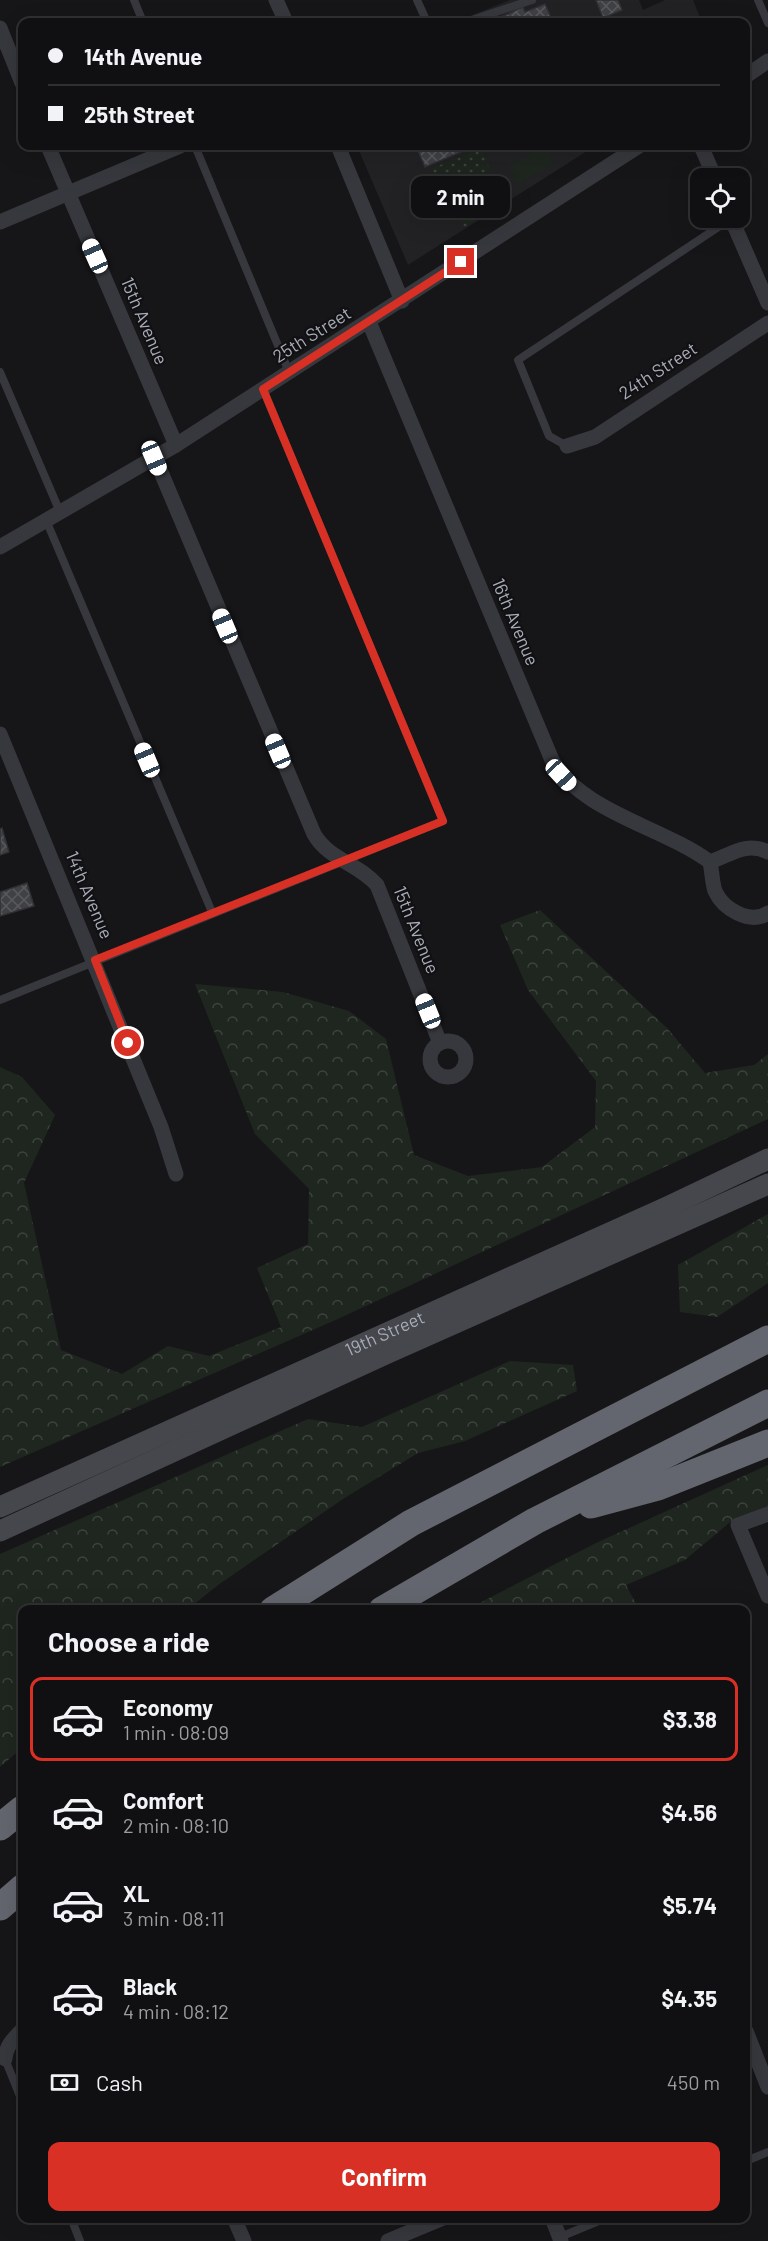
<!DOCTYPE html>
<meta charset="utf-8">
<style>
body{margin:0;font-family:Barlow,sans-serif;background:#19191b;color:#f1f3f6;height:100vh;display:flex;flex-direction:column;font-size:22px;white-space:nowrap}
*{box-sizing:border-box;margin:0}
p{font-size:20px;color:#9c9d9f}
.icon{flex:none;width:33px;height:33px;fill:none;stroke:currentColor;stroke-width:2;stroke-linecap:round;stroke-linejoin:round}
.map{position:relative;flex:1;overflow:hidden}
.panel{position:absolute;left:18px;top:1605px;width:732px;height:618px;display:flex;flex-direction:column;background:#101012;border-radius:12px;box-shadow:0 6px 24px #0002,0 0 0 2px #303032}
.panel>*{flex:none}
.hud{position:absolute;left:18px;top:18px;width:732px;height:132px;border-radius:12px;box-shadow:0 6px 24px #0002,0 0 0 2px #303032;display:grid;align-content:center;height:132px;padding:0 30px;background:#101012}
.buttons{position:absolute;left:690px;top:168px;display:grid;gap:12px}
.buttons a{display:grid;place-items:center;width:60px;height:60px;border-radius:12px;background:#101012;box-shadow:0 6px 24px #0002,0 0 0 2px #303032;font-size:30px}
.end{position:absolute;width:27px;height:27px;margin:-14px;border:8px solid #d93025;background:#fff;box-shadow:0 0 0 3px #fff}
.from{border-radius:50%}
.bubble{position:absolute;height:42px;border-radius:12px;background:#101012;box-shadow:0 6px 24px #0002,0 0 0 2px #303032;font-size:20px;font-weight:700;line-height:42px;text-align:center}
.car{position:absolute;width:18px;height:36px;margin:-18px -9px;border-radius:8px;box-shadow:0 0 4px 2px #0007;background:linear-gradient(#fff 24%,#345 0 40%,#fff 0 76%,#345 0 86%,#fff 0)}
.hud b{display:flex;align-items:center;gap:21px;height:57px;font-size:22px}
.hud b+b{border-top:2px solid #303032}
.hud i{width:15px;height:15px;background:#f1f3f6}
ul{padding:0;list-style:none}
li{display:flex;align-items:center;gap:18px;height:84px;margin:0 12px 9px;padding:0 18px;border:3px solid transparent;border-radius:12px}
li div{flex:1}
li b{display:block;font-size:22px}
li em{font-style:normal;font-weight:700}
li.current{border-color:#d93025}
li>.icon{width:54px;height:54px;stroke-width:1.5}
h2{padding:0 30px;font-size:27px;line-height:72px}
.pay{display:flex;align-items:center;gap:15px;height:66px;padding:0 30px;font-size:22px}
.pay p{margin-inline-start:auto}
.primary-button{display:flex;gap:12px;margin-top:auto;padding:12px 30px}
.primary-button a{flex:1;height:69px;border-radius:12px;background:#d93025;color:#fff;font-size:24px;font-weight:700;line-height:69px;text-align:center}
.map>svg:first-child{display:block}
.built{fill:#222225}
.grass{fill:url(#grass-dots)}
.forest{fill:url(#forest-crowns)}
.garden{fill:#1e261f}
.building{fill:url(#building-cross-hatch);stroke:#303034;stroke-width:1.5}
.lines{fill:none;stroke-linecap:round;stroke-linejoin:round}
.lane{stroke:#37383d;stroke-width:8}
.street{stroke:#37383d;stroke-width:15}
.secondary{stroke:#45474d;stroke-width:21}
.highway{stroke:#63666e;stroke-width:27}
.route{stroke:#d93025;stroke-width:8}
.labels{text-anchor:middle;stroke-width:4.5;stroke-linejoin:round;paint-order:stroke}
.street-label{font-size:18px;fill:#a8adb8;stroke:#111113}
</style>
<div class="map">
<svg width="768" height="2241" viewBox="0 0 768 2241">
<defs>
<pattern id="grass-dots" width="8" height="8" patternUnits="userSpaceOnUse" patternTransform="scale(1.5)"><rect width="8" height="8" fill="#1e261f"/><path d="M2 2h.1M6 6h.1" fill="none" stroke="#3c433d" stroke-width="1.8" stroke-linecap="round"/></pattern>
<pattern id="forest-crowns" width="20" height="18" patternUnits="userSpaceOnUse" patternTransform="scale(1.5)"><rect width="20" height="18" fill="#1e261f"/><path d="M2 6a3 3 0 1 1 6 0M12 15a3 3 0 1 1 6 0" fill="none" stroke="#3c433d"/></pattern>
<pattern id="building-cross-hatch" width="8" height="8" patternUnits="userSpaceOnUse" patternTransform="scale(1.5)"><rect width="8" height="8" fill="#404145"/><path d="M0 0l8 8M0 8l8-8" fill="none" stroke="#595a5e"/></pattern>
</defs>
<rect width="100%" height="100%" fill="#161618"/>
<g class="built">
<path d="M510 0H639L643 10 665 0H693L702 22H455Z"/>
<path d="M357 146H595L408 265Z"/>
</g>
<path class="grass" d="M481 149 504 201 464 228 430 169Z"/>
<g class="forest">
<path d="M540 910 667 1028 705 1073 754 1065 768 1054V1119L340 1318 0 1467V1067L22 1077 55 1115 24 1183 61 1350 122 1374 168 1346 209 1356 281 1327 257 1268 308 1244 309 1189 255 1134 195 984 283 992 349 1011 386 1039 414 1155 468 1176 542 1167 595 1127 596 1081 528 990 500 925Z"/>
<path d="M768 1214V1283L717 1317 680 1312 678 1265Z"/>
<path d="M510 1361 573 1365 577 1391 465 1441 418 1453 343 1499 218 1585 188 1609 22 1610V1748L0 1767V1554L308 1419 362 1427Z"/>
<path d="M768 1465V1507L729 1523 685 1560 626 1585 639 1609 466 1610 596 1543Z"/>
</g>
<path class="garden" d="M546 146 554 164 517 184 509 166Z"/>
<g class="building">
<path d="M596 0H618L622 10 603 18Z"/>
<path d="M545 4 553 22H501L505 21 503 16 523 7 525 12Z"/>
<path d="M411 146H472L473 147 425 167 416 146Z"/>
<path d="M2 828 9 852 0 855V829Z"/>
<path d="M27 883 34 906 0 916V892Z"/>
</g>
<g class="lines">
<g class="lane">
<path d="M134 0 143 22"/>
<path d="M417 0 427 22"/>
<path d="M758 0 768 23"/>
<path d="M466 22 532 0"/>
<path d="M195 146 289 372"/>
<path d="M0 372 60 512"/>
<path d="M567 446 549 436 518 360 732 218"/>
<path d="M46 520 212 912"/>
<path d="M0 1000 443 821 263 389"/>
<path d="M5 2059 22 2101"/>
<path d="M746 2161 768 2152"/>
<path d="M71 2218 80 2241"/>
<path d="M560 2237 606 2218"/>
</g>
<g class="street">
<path d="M276 0 286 22"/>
<path d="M0 28 22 83"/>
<path d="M746 76 768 61"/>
<path d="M48 146 176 445"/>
<path d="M338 146 402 301"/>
<path d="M701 146 715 178"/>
<path d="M731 218 768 303"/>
<path d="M0 222 180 146"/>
<path d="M369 322 552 760C583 813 661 826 710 862"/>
<path d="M567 446 595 437 768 323"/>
<path d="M155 458 314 834C328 859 359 864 377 885L440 1043"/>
<path d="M0 547 176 445 639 146"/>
<path d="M0 734 161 1127 176 1174"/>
<path d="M768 852C747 841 730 855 710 862 712 871 712 882 715 891 723 909 750 925 768 913"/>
<circle cx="448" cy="1059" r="18"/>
<path d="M768 1514 738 1525 768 1596"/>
<path d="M746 2031 768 2087"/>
<path d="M5 2059C6 2046 13 2039 22 2030"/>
<path d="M234 2218 244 2241"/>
<path d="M552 2218 561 2241"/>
<path d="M388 2241 443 2218"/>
</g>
<g class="secondary">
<path id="s1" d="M0 1507 667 1207 768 1159"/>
<path d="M0 1531 388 1353 768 1184"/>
</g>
<g class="highway">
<path d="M591 1505 658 1487 768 1443"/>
<path d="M273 1610 411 1523 768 1339"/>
<path d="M382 1610 535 1521 768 1403"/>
<path d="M0 1827 22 1809"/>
<path d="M0 1907 22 1888"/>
</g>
</g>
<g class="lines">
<path class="route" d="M128 1043 95 960 443 821 263 389 461 262"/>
</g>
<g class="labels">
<g class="street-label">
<text transform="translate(144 321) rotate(67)" y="6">15th Avenue</text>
<text transform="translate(312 335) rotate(-32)" y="6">25th Street</text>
<text transform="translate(658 371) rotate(-33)" y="6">24th Street</text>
<text transform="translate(515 622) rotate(67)" y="6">16th Avenue</text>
<text transform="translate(89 895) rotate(67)" y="6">14th Avenue</text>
<text transform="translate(416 930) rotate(68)" y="6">15th Avenue</text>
<text dy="6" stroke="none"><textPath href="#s1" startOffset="422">19th Street</textPath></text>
</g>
</g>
</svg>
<div class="buttons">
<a><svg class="icon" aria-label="locate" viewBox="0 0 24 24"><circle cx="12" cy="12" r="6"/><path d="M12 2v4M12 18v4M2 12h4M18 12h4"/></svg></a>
</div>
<i class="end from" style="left:128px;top:1043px"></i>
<i class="end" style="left:461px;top:262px"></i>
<div class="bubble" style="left:411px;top:176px;width:99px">2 min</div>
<i class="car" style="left:95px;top:256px;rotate:336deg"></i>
<i class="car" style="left:154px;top:458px;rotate:157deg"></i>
<i class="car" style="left:225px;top:626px;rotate:337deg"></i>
<i class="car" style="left:278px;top:751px;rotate:337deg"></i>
<i class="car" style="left:147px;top:760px;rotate:337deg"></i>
<i class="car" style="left:561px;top:775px;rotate:137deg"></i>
<i class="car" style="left:428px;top:1011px;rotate:338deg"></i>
<div class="hud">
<b><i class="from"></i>14th Avenue</b>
<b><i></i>25th Street</b>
</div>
<section class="panel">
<h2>Choose a ride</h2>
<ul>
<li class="current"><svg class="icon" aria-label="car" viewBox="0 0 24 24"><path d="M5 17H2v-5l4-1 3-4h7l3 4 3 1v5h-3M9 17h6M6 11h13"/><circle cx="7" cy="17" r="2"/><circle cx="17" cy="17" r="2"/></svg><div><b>Economy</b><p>1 min · 08:09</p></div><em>$3.38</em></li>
<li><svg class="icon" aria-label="car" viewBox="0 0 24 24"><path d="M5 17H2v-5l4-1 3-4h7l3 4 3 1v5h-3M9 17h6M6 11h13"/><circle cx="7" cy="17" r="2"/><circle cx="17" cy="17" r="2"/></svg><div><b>Comfort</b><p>2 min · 08:10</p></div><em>$4.56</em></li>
<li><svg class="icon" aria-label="car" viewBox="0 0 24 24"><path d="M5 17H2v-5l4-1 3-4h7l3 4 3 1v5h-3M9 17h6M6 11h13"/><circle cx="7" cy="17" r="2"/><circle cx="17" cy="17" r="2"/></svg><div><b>XL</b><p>3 min · 08:11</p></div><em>$5.74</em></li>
<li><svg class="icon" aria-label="car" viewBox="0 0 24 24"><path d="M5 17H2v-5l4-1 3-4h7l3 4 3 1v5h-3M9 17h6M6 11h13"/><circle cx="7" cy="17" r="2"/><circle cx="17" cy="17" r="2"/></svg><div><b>Black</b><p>4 min · 08:12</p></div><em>$4.35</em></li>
</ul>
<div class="pay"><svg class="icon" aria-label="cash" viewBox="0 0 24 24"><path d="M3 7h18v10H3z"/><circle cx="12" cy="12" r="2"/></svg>Cash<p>450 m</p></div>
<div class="primary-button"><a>Confirm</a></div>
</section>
</div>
